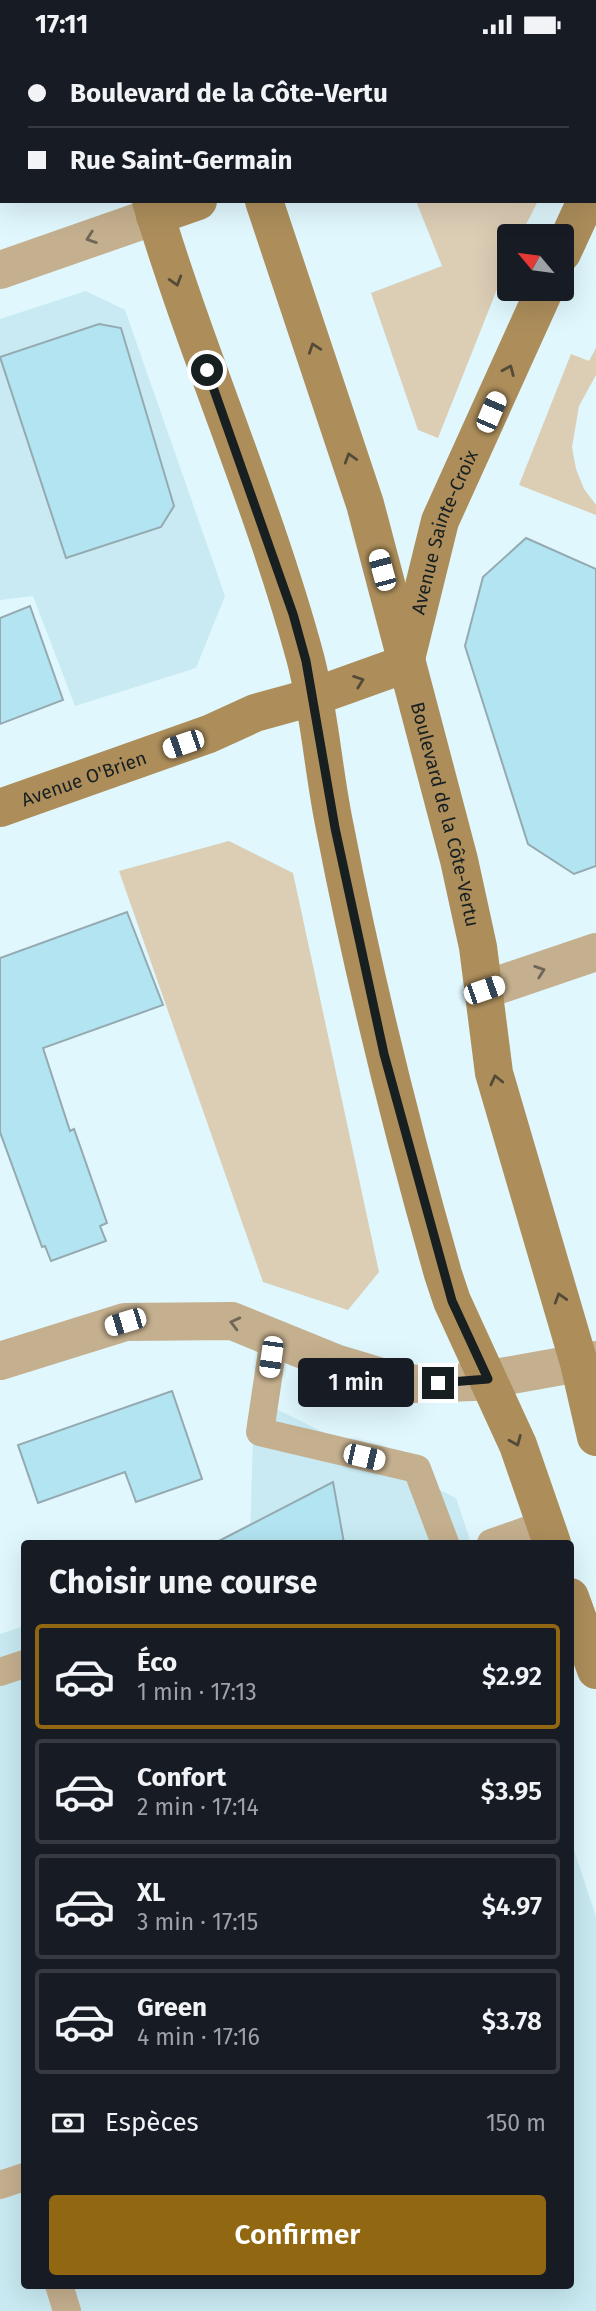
<!DOCTYPE html>
<html lang="fr">
<meta charset="utf-8">
<style>
body{margin:0;font-family:"Fira Sans",sans-serif;background:#242831;color:#f1f3f6;height:100vh;display:flex;flex-direction:column;font-size:26px;white-space:nowrap}
*{box-sizing:border-box;margin:0}
p{font-size:23px;color:#9ea1a6}
.icon{flex:none;width:38px;height:38px;fill:none;stroke:currentColor;stroke-width:2;stroke-linecap:round;stroke-linejoin:round}
.map{position:relative;flex:1;overflow:hidden}
.side{position:absolute;left:21px;top:1491px;width:553px;height:749px;display:flex;flex-direction:column;background:#171b24;border-radius:7px;box-shadow:0 7px 28px #0002}
.side>*{flex:none}
.top-card{position:absolute;left:0px;top:0px;width:597px;height:154px;box-shadow:0 7px 28px #0002;display:grid;align-content:center;height:154px;padding:0 28px;background:#171b24}
.needle{width:46px;rotate:299deg}
.tools{position:absolute;left:497px;top:175px;display:grid;gap:14px}
.tools a{display:grid;place-items:center;width:77px;height:77px;border-radius:7px;background:#171b24;box-shadow:0 7px 28px #0002;font-size:35px}
.end{position:absolute;width:32px;height:32px;margin:-16px;border:9px solid #171f21;background:#fff;box-shadow:0 0 0 4px #fff}
.from{border-radius:50%}
.bubble{position:absolute;height:49px;border-radius:7px;background:#171b24;box-shadow:0 7px 28px #0002;font-size:23px;font-weight:600;line-height:49px;text-align:center}
.car{position:absolute;width:21px;height:42px;margin:-21px -10px;border-radius:9px;box-shadow:0 0 5px 2px #0007;background:linear-gradient(#fff 24%,#345 0 40%,#fff 0 76%,#345 0 86%,#fff 0)}
.top-card b{display:flex;align-items:center;gap:24px;height:66px;font-size:26px}
.top-card b+b{border-top:2px solid #363941}
.top-card i{width:18px;height:18px;background:#f1f3f6}
ul{padding:0;list-style:none}
li{display:flex;align-items:center;gap:21px;height:105px;margin:0 14px 10px;padding:0 14px;border:4px solid #363941;border-radius:7px}
li div{flex:1}
li b{display:block;font-size:26px}
li em{font-style:normal;font-weight:600}
li.active{border-color:#926711}
li>.icon{width:63px;height:63px;stroke-width:1.5}
h2{padding:0 28px;font-size:32px;line-height:84px}
.pay{display:flex;align-items:center;gap:18px;height:77px;padding:0 28px;font-size:26px}
.pay p{margin-inline-start:auto}
.primary-button{display:flex;gap:14px;margin-top:auto;padding:14px 28px}
.primary-button a{flex:1;height:80px;border-radius:7px;background:#926711;color:#fff;font-size:28px;font-weight:600;line-height:80px;text-align:center}
.status{display:flex;justify-content:space-between;align-items:center;height:49px;padding:0 35px;background:#171b24;direction:ltr}
.status svg{height:19px;fill:currentColor}
.map>svg:first-child{display:block}
.built{fill:#c9eaf2}
.green{fill:#dccdb5}
.building{fill:#b3e4f1;stroke:#94aab0;stroke-width:2}
.lines{fill:none;stroke-linecap:round;stroke-linejoin:round}
.lane{stroke:#c4af8e;stroke-width:28}
.street{stroke:#c4af8e;stroke-width:38}
.secondary{stroke:#ad8e5b;stroke-width:38}
.oneway{stroke:#6e6758}
.oneway2{stroke:#534b38}
.route{stroke:#171f21;stroke-width:9}
.labels{text-anchor:middle;stroke-width:5;stroke-linejoin:round;paint-order:stroke}
.street-label{font-size:19px;fill:#171f21;stroke:#fff}
</style>
<div class="status"><b>17:11</b><svg viewBox="0 0 49 12"><path d="M0 12V9h3v3zM5 12V6h3v6zM10 12V3h3v9zM15 12V0h3v12zM26 1h20v11H26zM47 4h2v5h-2z"/></svg></div>
<div class="map">
<svg width="596" height="2262" viewBox="0 0 596 2262">
<rect width="100%" height="100%" fill="#dff7fd"/>
<g class="built">
<path d="M86 242 125 261 225 547 196 619 75 657 33 547 0 551V270Z"/>
<path d="M254 1349 456 1449 471 1494H250Z"/>
<path d="M24 1577V2236H570L571 1792 596 1868V2262H0V1585Z"/>
</g>
<g class="green">
<path d="M416 152H538L520 187H509V210L438 389 418 381 371 244 442 217Z"/>
<path d="M596 299V326L579 357 572 398 576 420 584 440 596 456V466L519 436 571 305 589 312Z"/>
<path d="M229 792 293 824 379 1223 348 1261 263 1233 119 822Z"/>
</g>
<g class="building">
<path d="M99 275 121 279 174 457 161 478 66 509 0 308Z"/>
<path d="M526 489 596 520V817L574 825 528 795 465 597 483 528Z"/>
<path d="M30 557 63 651 0 675V569Z"/>
<path d="M127 863 163 956 43 999 70 1082 74 1080 107 1174 100 1177 106 1192 51 1212 45 1197 42 1198 0 1083V909Z"/>
<path d="M172 1342 202 1430 136 1453 125 1423 38 1454 18 1396Z"/>
<path d="M333 1433 344 1494H215Z"/>
</g>
<g class="lines">
<g class="lane">
<path d="M274 1289 260 1383 417 1420 445 1494"/>
<path d="M491 1494 545 1475"/>
<path d="M0 1623 24 1615"/>
<path d="M0 2136 24 2128"/>
<path d="M59 2236 67 2262"/>
</g>
<g class="street">
<path d="M0 221 155 167"/>
<path d="M484 941 596 903"/>
<path d="M0 1312 125 1273 232 1272 338 1315 388 1330 417 1335 473 1333 596 1311"/>
</g>
<g class="secondary">
<path d="M105 0 106 2"/>
<path d="M212 0V2"/>
<path d="M595 4H596"/>
<path d="M151 152C197 306 263 453 305 608 320 664 323 722 335 779 364 929 401 1077 443 1225L452 1252 518 1396 552 1494"/>
<path id="s1" d="M264 152 365 455 459 811 478 898 494 1024 579 1314 596 1388"/>
<path d="M155 167 198 152"/>
<path d="M562 204 586 152"/>
<path id="s2" d="M406 610 440 472 545 240"/>
<path id="s3" d="M0 759 209 685 255 664 313 648 405 615"/>
<path d="M570 1548 596 1621"/>
</g>
</g>
<defs><path id="oneway-chevron" d="M-2-3.5L2.5 0L-2 3.5" fill="none" stroke-width="1.6" stroke-linecap="round" stroke-linejoin="round" transform="scale(1.75)"/></defs>
<g class="oneway">
<use href="#oneway-chevron" transform="translate(91 189) rotate(161)"/>
<use href="#oneway-chevron" transform="translate(540 922) rotate(-19)"/>
<use href="#oneway-chevron" transform="translate(235 1274) rotate(-166)"/>
</g>
<g class="oneway2">
<use href="#oneway-chevron" transform="translate(176 232) rotate(73)"/>
<use href="#oneway-chevron" transform="translate(314 299) rotate(-109)"/>
<use href="#oneway-chevron" transform="translate(509 321) rotate(-67)"/>
<use href="#oneway-chevron" transform="translate(350 409) rotate(-107)"/>
<use href="#oneway-chevron" transform="translate(359 632) rotate(-20)"/>
<use href="#oneway-chevron" transform="translate(496 1031) rotate(-103)"/>
<use href="#oneway-chevron" transform="translate(560 1249) rotate(-107)"/>
<use href="#oneway-chevron" transform="translate(516 1392) rotate(67)"/>
</g>
<g class="lines">
<path class="route" d="M207 321 293 565 306 612 335 779 384 1005 452 1252 488 1330 438 1334"/>
</g>
<g class="labels">
<g class="street-label">
<text dy="7" stroke="none"><textPath href="#s2" startOffset="133">Avenue Sainte-Croix</textPath></text>
<text dy="7" stroke="none"><textPath href="#s3" startOffset="89">Avenue O'Brien</textPath></text>
<text dy="7" stroke="none"><textPath href="#s1" startOffset="640">Boulevard de la Côte-Vertu</textPath></text>
</g>
</g>
</svg>
<div class="tools">
<a><svg class="needle" viewBox="-14 -14 28 28"><path d="M0-13l5 13h-10z" fill="#e53935"/><path d="M0 13l5-13h-10z" fill="#9ea1a6"/></svg></a>
</div>
<i class="end from" style="left:207px;top:321px"></i>
<i class="end" style="left:438px;top:1334px"></i>
<div class="bubble" style="left:298px;top:1309px;width:116px">1 min</div>
<i class="car" style="left:491px;top:363px;rotate:23deg"></i>
<i class="car" style="left:382px;top:521px;rotate:345deg"></i>
<i class="car" style="left:183px;top:695px;rotate:251deg"></i>
<i class="car" style="left:484px;top:941px;rotate:71deg"></i>
<i class="car" style="left:125px;top:1273px;rotate:253deg"></i>
<i class="car" style="left:271px;top:1308px;rotate:188deg"></i>
<i class="car" style="left:364px;top:1408px;rotate:103deg"></i>
<div class="top-card">
<b><i class="from"></i>Boulevard de la Côte-Vertu</b>
<b><i></i>Rue Saint-Germain</b>
</div>
<section class="side">
<h2>Choisir une course</h2>
<ul>
<li class="active"><svg class="icon" aria-label="car" viewBox="0 0 24 24"><path d="M5 17H2v-5l4-1 3-4h7l3 4 3 1v5h-3M9 17h6M6 11h13"/><circle cx="7" cy="17" r="2"/><circle cx="17" cy="17" r="2"/></svg><div><b>Éco</b><p>1 min · 17:13</p></div><em>$2.92</em></li>
<li><svg class="icon" aria-label="car" viewBox="0 0 24 24"><path d="M5 17H2v-5l4-1 3-4h7l3 4 3 1v5h-3M9 17h6M6 11h13"/><circle cx="7" cy="17" r="2"/><circle cx="17" cy="17" r="2"/></svg><div><b>Confort</b><p>2 min · 17:14</p></div><em>$3.95</em></li>
<li><svg class="icon" aria-label="car" viewBox="0 0 24 24"><path d="M5 17H2v-5l4-1 3-4h7l3 4 3 1v5h-3M9 17h6M6 11h13"/><circle cx="7" cy="17" r="2"/><circle cx="17" cy="17" r="2"/></svg><div><b>XL</b><p>3 min · 17:15</p></div><em>$4.97</em></li>
<li><svg class="icon" aria-label="car" viewBox="0 0 24 24"><path d="M5 17H2v-5l4-1 3-4h7l3 4 3 1v5h-3M9 17h6M6 11h13"/><circle cx="7" cy="17" r="2"/><circle cx="17" cy="17" r="2"/></svg><div><b>Green</b><p>4 min · 17:16</p></div><em>$3.78</em></li>
</ul>
<div class="pay"><svg class="icon" aria-label="cash" viewBox="0 0 24 24"><path d="M3 7h18v10H3z"/><circle cx="12" cy="12" r="2"/></svg>Espèces<p>150 m</p></div>
<div class="primary-button"><a>Confirmer</a></div>
</section>
</div>
